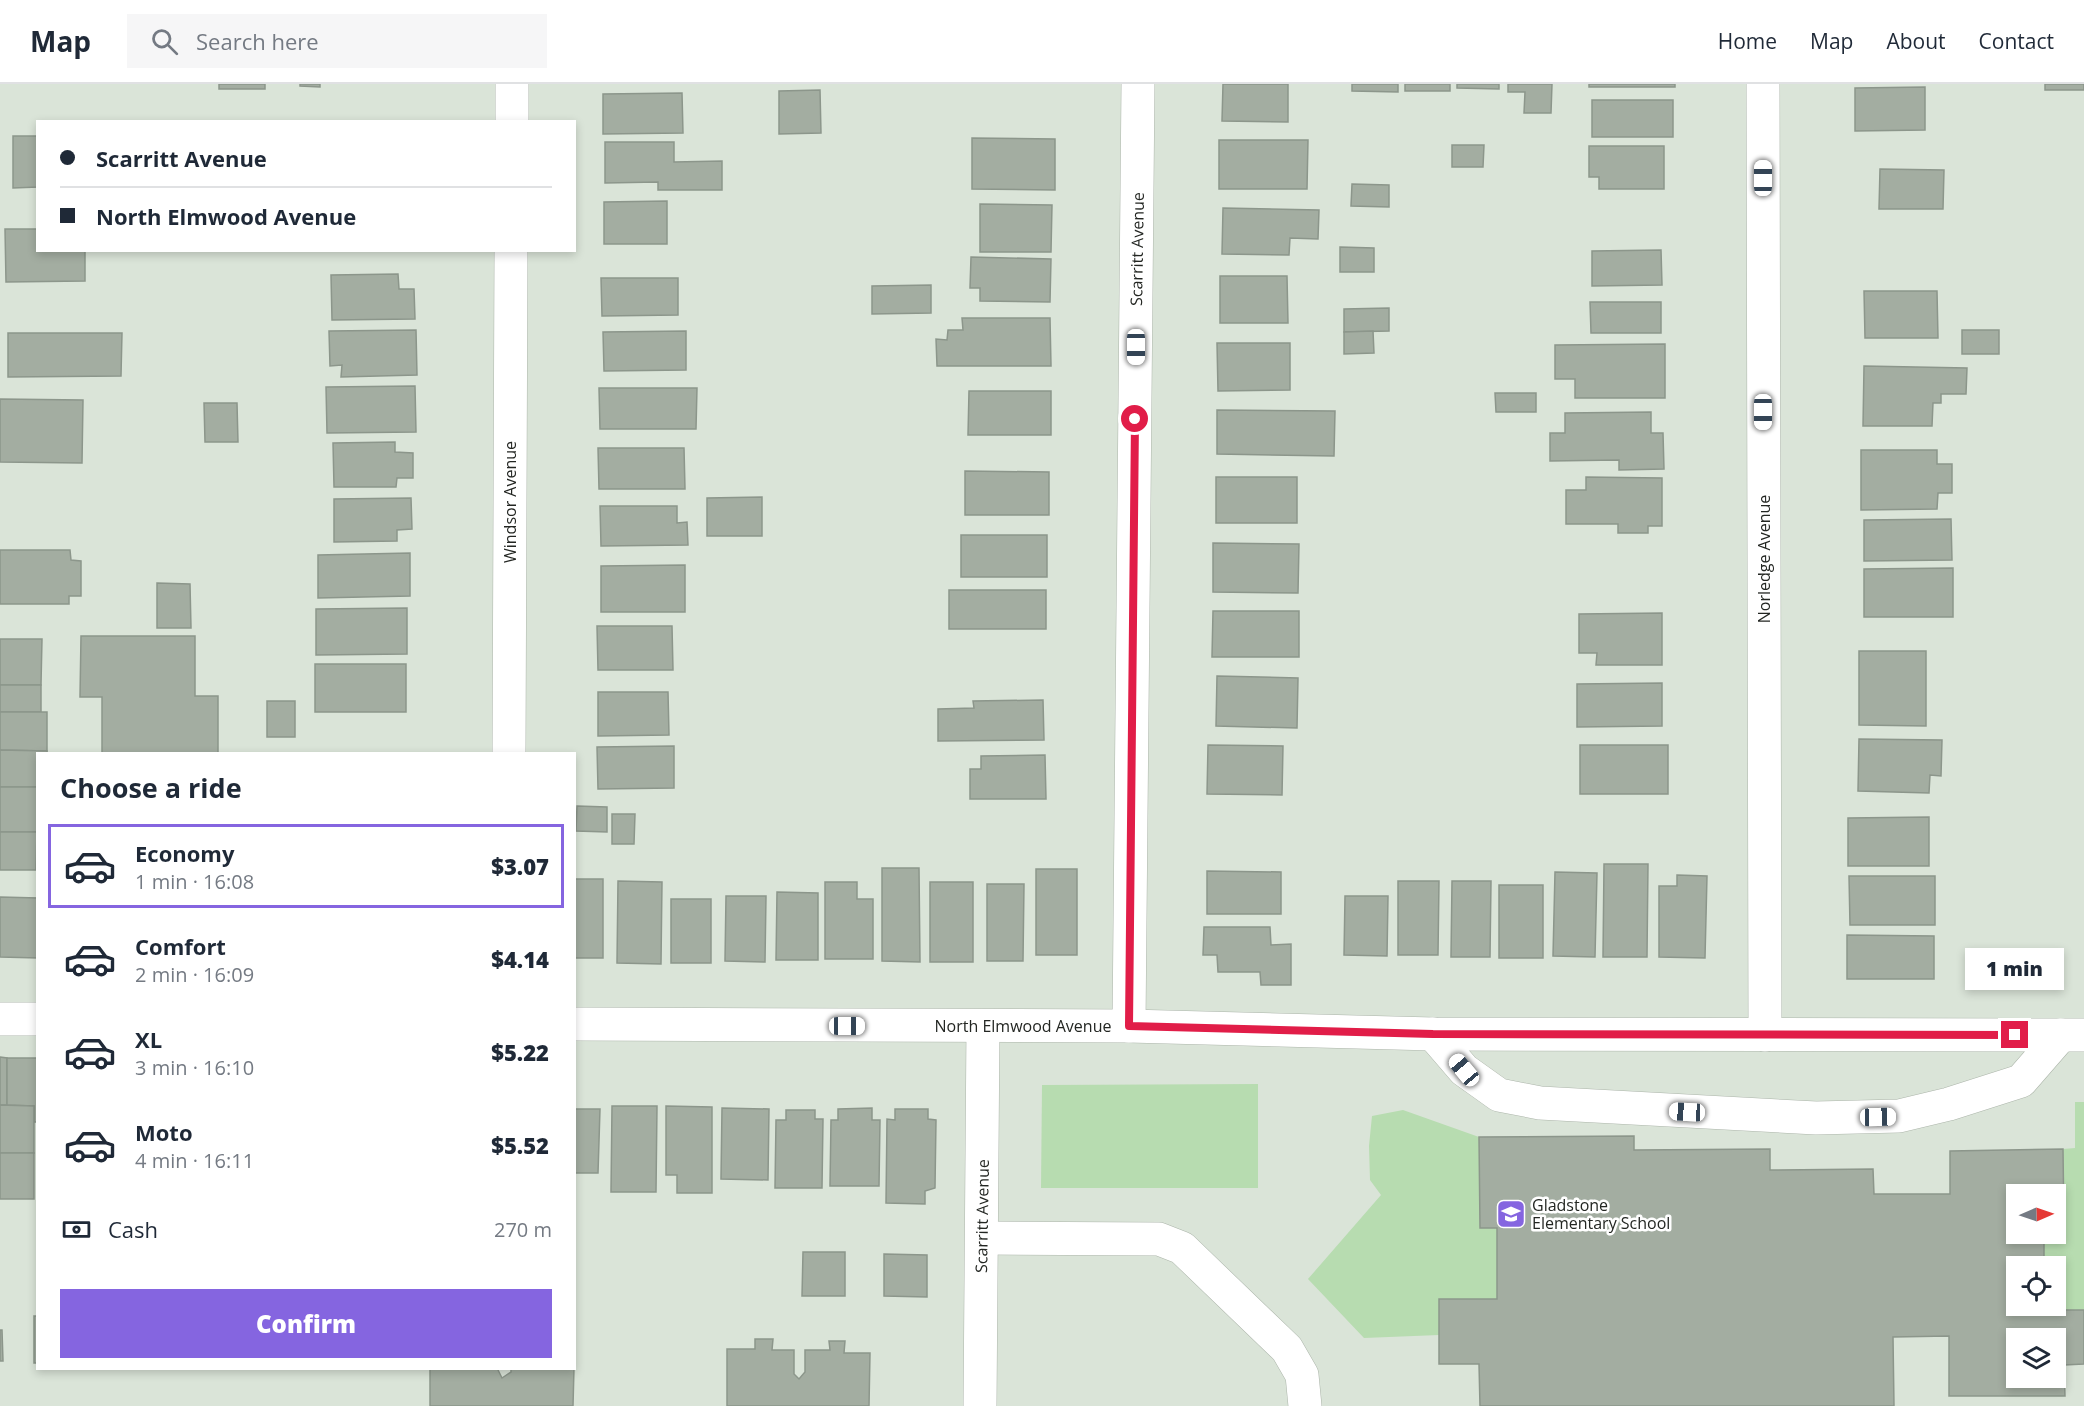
<!DOCTYPE html>
<meta charset="utf-8">
<style>
body{margin:0;font-family:"Open Sans",sans-serif;background:#f6f6f7;color:#1f2937;height:100vh;display:flex;flex-direction:column;font-size:22px;white-space:nowrap}
*{box-sizing:border-box;margin:0}
p{font-size:20px;color:#747a83}
.icon{flex:none;width:33px;height:33px;fill:none;stroke:currentColor;stroke-width:2;stroke-linecap:round;stroke-linejoin:round}
.map{position:relative;flex:1;overflow:hidden}
.panel{position:absolute;left:36px;top:668px;width:540px;height:618px;display:flex;flex-direction:column;background:#fff;border-radius:0px;box-shadow:0 3px 9px #0003}
.panel>*{flex:none}
.guide{position:absolute;left:36px;top:36px;width:540px;height:132px;border-radius:0px;box-shadow:0 3px 9px #0003;display:grid;align-content:center;height:132px;padding:0 24px;background:#fff}
.needle{width:39px;rotate:88deg}
.fabs{position:absolute;left:2006px;top:1100px;display:grid;gap:12px}
.fabs a{display:grid;place-items:center;width:60px;height:60px;border-radius:0px;background:#fff;box-shadow:0 3px 9px #0003;font-size:30px}
.end{position:absolute;width:27px;height:27px;margin:-14px;border:8px solid #e11d48;background:#fff;box-shadow:0 0 0 3px #fff}
.from{border-radius:50%}
.bubble{position:absolute;height:42px;border-radius:0px;background:#fff;box-shadow:0 3px 9px #0003;font-size:20px;font-weight:800;line-height:42px;text-align:center}
.car{position:absolute;width:18px;height:36px;margin:-18px -9px;border-radius:8px;box-shadow:0 0 4px 2px #0007;background:linear-gradient(#fff 24%,#345 0 40%,#fff 0 76%,#345 0 86%,#fff 0)}
.guide b{display:flex;align-items:center;gap:21px;height:57px;font-size:22px}
.guide b+b{border-top:2px solid #e0e1e3}
.guide i{width:15px;height:15px;background:#1f2937}
ul{padding:0;list-style:none}
li{display:flex;align-items:center;gap:18px;height:84px;margin:0 12px 9px;padding:0 12px;border:3px solid transparent;border-radius:0px}
li div{flex:1}
li b{display:block;font-size:22px}
li em{font-style:normal;font-weight:800}
li.active{border-color:#8565e0}
li>.icon{width:54px;height:54px;stroke-width:1.5}
h2{padding:0 24px;font-size:27px;line-height:72px}
.pay{display:flex;align-items:center;gap:15px;height:66px;padding:0 24px;font-size:22px}
.pay p{margin-inline-start:auto}
.action{display:flex;gap:12px;margin-top:auto;padding:12px 24px}
.action a{flex:1;height:69px;border-radius:0px;background:#8565e0;color:#fff;font-size:24px;font-weight:800;line-height:69px;text-align:center}
header{display:flex;align-items:center;gap:36px;box-sizing:border-box;height:84px;padding:0 30px;background:#fff;border-bottom:2px solid #e0e1e3}
header strong{font-size:28px}
nav{display:flex;gap:33px;margin-inline-start:auto;font-size:21px}
.search{width:420px;height:54px;background:#f6f6f7;display:flex;align-items:center;gap:15px;box-sizing:border-box;padding:0 21px;border-radius:0px;color:#747a83;font-size:22px}
.map>svg:first-child{display:block}
.green{fill:#b7dcb0}
.building{fill:#a3ada1;stroke:#8c968b;stroke-width:1.5;fill-rule:evenodd}
.lines{fill:none;stroke-linecap:round;stroke-linejoin:round}
.minor-casing{stroke:#acb5aa;stroke-width:34}
.minor{stroke:#fff;stroke-width:33}
.route{stroke:#e11d48;stroke-width:8}
.labels{text-anchor:middle;stroke-width:5;stroke-linejoin:round;paint-order:stroke}
.street-label{font-size:16px;fill:#232622;stroke:#fff}
.poi-label{font-size:16px;fill:#232622;stroke:#fff;text-anchor:start}
</style>
<header>
<strong>Map</strong>
<div class="search"><svg class="icon" aria-label="search" viewBox="0 0 24 24"><circle cx="10" cy="10" r="6"/><path d="M15 15l6 6"/></svg>Search here</div>
<nav><a>Home</a><a>Map</a><a>About</a><a>Contact</a></nav>
</header>
<div class="map">
<svg width="2084" height="1322" viewBox="0 0 2084 1322">
<rect width="100%" height="100%" fill="#dae4d8"/>
<g class="green">
<path d="M1258 1000V1104H1041L1042 1001Z"/>
<path d="M2075 1018H2084V1226H2045V1221H2055V1182H2044V1149H2055V1143H2064L2063 1065 2075 1064Z"/>
<path d="M1403 1026 1479 1053 1480 1144H1497V1215H1439V1251L1364 1254 1308 1195 1381 1111 1370 1096 1369 1062 1372 1032Z"/>
</g>
<g class="building">
<rect x="219" y="0" width="46" height="5"/>
<path d="M300 0H320V3L300 2Z"/>
<path d="M1223 0H1288V38L1222 37Z"/>
<path d="M1352 0H1398V8L1352 7Z"/>
<rect x="1405" y="0" width="45" height="7"/>
<path d="M1457 0H1499V5L1457 4Z"/>
<path d="M1508 0H1552L1551 29H1524L1525 8H1508Z"/>
<rect x="1589" y="0" width="86" height="3"/>
<rect x="2045" y="0" width="39" height="6"/>
<path d="M1925 3V46L1855 47V4Z"/>
<path d="M820 6 821 49 779 50V7Z"/>
<path d="M682 9 683 49 603 50V10Z"/>
<rect x="1592" y="16" width="81" height="37"/>
<path d="M13 52H38V103L13 104Z"/>
<path d="M972 54 1055 55V106L972 105Z"/>
<path d="M1219 56H1308L1307 105H1219Z"/>
<path d="M605 58H674V78L722 77V106H658V98L605 99Z"/>
<path d="M1452 61H1484L1483 83H1452Z"/>
<path d="M1589 62H1664V105H1599V93H1589Z"/>
<path d="M1880 85 1944 86 1943 125H1879Z"/>
<path d="M1352 100 1389 101V123L1351 122Z"/>
<path d="M667 117V160H604V118Z"/>
<path d="M980 120 1052 121 1051 168H980Z"/>
<path d="M1223 124 1319 126 1318 155 1290 154 1289 171 1222 170Z"/>
<path d="M5 145H38V166H85V197L6 198Z"/>
<path d="M1340 163 1374 164V188H1340Z"/>
<path d="M1661 166 1662 201 1592 202V167Z"/>
<path d="M971 173 1051 175 1050 218 980 217V204H970Z"/>
<path d="M398 190 399 205H414L415 235 332 236 331 191Z"/>
<path d="M1220 192H1287L1288 239H1220Z"/>
<path d="M601 194H678V231L602 232Z"/>
<path d="M931 201V229L872 230V202Z"/>
<path d="M1864 207H1937L1938 254H1865Z"/>
<path d="M1590 218H1661V249H1591Z"/>
<path d="M1389 224V247L1344 248V225Z"/>
<path d="M962 234H1050L1051 282H937L936 255 947 256 948 246H963Z"/>
<path d="M416 246 417 291 341 293 342 281 330 282 329 247Z"/>
<rect x="1962" y="246" width="37" height="24"/>
<path d="M686 247V286L604 287 603 248Z"/>
<path d="M1373 247 1374 269 1344 270V248Z"/>
<path d="M8 249H122L121 292 8 293Z"/>
<path d="M1217 259H1290V306L1218 307Z"/>
<path d="M1665 260V314H1575V295H1555V261Z"/>
<path d="M1864 282 1967 284 1966 310H1941V319H1933L1932 342H1863Z"/>
<path d="M415 302 416 348 327 349 326 303Z"/>
<path d="M599 304H697L696 345H600Z"/>
<path d="M969 307H1051V351H968Z"/>
<path d="M1495 309H1536V328H1496Z"/>
<path d="M0 315 83 316 82 379 0 378Z"/>
<path d="M204 319H237L238 358H205Z"/>
<path d="M1217 326 1335 327 1334 372 1217 370Z"/>
<path d="M1651 328V349H1663L1664 385 1619 386V376L1550 377V349H1565V329Z"/>
<path d="M395 358V368L413 369V394H397L396 403H334L333 359Z"/>
<path d="M598 364H684L685 405H599Z"/>
<path d="M1861 366H1937V380H1952V409H1938L1937 425 1861 426Z"/>
<path d="M965 387 1049 388V431H965Z"/>
<rect x="1216" y="393" width="81" height="46"/>
<path d="M1586 393 1662 394V442H1648V449H1618V440H1566V406H1586Z"/>
<path d="M762 413V452H707V414Z"/>
<path d="M411 414 412 445 397 446V457L334 458V415Z"/>
<path d="M600 422H677V439L687 438 688 461 601 462Z"/>
<path d="M1951 435 1952 476 1864 477V436Z"/>
<rect x="961" y="451" width="86" height="42"/>
<path d="M1213 459 1299 460 1298 509 1213 508Z"/>
<path d="M0 466H70L71 476 81 477V512H69V520H0Z"/>
<path d="M410 469V512L318 514V471Z"/>
<path d="M685 481V528H601V482Z"/>
<path d="M1953 484V533H1864V485Z"/>
<path d="M157 499 190 500 191 544H157Z"/>
<rect x="949" y="506" width="97" height="39"/>
<path d="M407 524V570L316 571V525Z"/>
<path d="M1213 527H1299V573H1212Z"/>
<path d="M1662 529V581H1596L1597 569H1579V530Z"/>
<path d="M597 542H672L673 586H598Z"/>
<path d="M81 552H195V612H218V669H102V613H80Z"/>
<path d="M0 555H42L41 601H0Z"/>
<path d="M1859 567H1926V642L1859 641Z"/>
<rect x="315" y="580" width="91" height="48"/>
<path d="M1217 592 1298 594 1297 644 1216 642Z"/>
<path d="M1662 599V642L1577 643V600Z"/>
<rect x="0" y="601" width="41" height="27"/>
<path d="M598 608H668L669 651 598 652Z"/>
<path d="M1043 616 1044 656 938 657V625L974 624 973 617Z"/>
<rect x="267" y="617" width="28" height="36"/>
<path d="M0 628H47V667L0 666Z"/>
<path d="M1859 655 1942 656 1941 692 1930 691 1929 709 1858 707Z"/>
<path d="M1208 661 1283 662 1282 711 1207 710Z"/>
<rect x="1580" y="661" width="88" height="49"/>
<path d="M674 662V704L598 705 597 663Z"/>
<path d="M0 666 47 667V669H38V703H0Z"/>
<path d="M1045 671 1046 715H970V685H981V672Z"/>
<rect x="0" y="703" width="37" height="45"/>
<path d="M577 722 607 723V748L576 747Z"/>
<path d="M612 730H635L634 760H612Z"/>
<path d="M1929 733V782H1848V734Z"/>
<path d="M0 748H37L36 786H0Z"/>
<path d="M1604 780H1648L1647 873H1603Z"/>
<path d="M882 784H919L920 878 882 877Z"/>
<rect x="1036" y="785" width="41" height="86"/>
<path d="M1207 787 1281 788V830H1207Z"/>
<path d="M1555 788 1597 789 1595 873 1553 872Z"/>
<path d="M1677 791 1707 792 1705 874 1659 873V802H1677Z"/>
<path d="M1849 792H1935V841H1850Z"/>
<rect x="574" y="795" width="29" height="79"/>
<path d="M618 797 662 798 661 880 617 879Z"/>
<path d="M1398 797H1439L1438 871H1398Z"/>
<path d="M1452 797H1491L1490 873H1451Z"/>
<path d="M825 798H857V815H873V875H825Z"/>
<rect x="930" y="798" width="43" height="80"/>
<path d="M987 800H1024L1023 877H987Z"/>
<rect x="1499" y="801" width="44" height="73"/>
<path d="M777 808 818 809V876H776Z"/>
<path d="M726 812H766L765 878 725 877Z"/>
<path d="M1345 812H1388L1387 872 1344 871Z"/>
<path d="M0 813 38 814V874L0 873Z"/>
<rect x="671" y="815" width="40" height="64"/>
<path d="M1204 843H1270L1271 861 1291 860V901H1261L1260 888H1218L1217 871H1203Z"/>
<path d="M1847 851 1934 852V895H1847Z"/>
<path d="M0 973 7 974V1021H0Z"/>
<path d="M7 974H38V1038H34V1022L7 1021Z"/>
<path d="M0 1021 34 1022V1069H0Z"/>
<path d="M612 1022H657L656 1108H611Z"/>
<path d="M666 1022 712 1023V1109H677V1091H666Z"/>
<path d="M722 1024 769 1025 768 1096 721 1095Z"/>
<path d="M872 1024V1036H880L879 1102H830L831 1036H838V1025Z"/>
<path d="M574 1025H600L598 1089H574Z"/>
<path d="M895 1025H928V1035L936 1036 935 1104 925 1107V1120L886 1119 887 1035 895 1036Z"/>
<path d="M786 1026H815V1035H823L822 1104H775L776 1036H786Z"/>
<path d="M1634 1052V1066L1770 1065V1086L1873 1085 1874 1110H1950V1067L2063 1065 2064 1143H2055V1110H2016V1149H2044V1182H2016V1221H2045V1226H2084V1280L2064 1281 2065 1312H1949V1252L1893 1253 1894 1322H1480L1479 1280H1439V1215H1497V1144H1480L1479 1053ZM2016 1254H2055V1293H2016Z"/>
<rect x="0" y="1069" width="34" height="46"/>
<path d="M803 1168H845V1212H802Z"/>
<path d="M884 1170 927 1171V1213L884 1212Z"/>
<rect x="34" y="1232" width="4" height="47"/>
<path d="M0 1246H2L3 1277H0Z"/>
<path d="M755 1255H773L772 1266H794V1290L799 1295 805 1288V1266H830L829 1257H845L844 1269H870L869 1322H727V1265H755Z"/>
<path d="M430 1284H497L502 1294 511 1288V1284H574L573 1322H430Z"/>
</g>
<g class="lines">
<g class="minor-casing">
<g id="minor">
<path d="M1763 0 1765 951"/>
<path d="M512 38V0"/>
<path d="M509 669 511 166"/>
<path d="M0 935H38"/>
<path d="M574 940 1129 942 1433 950 2084 951"/>
<path d="M1129 942 1138 0"/>
<path d="M1433 950 1464 986 1499 1011 1540 1019 1816 1034 1899 1032 1949 1020 2021 997 2061 951"/>
<path d="M982 1154 1159 1155 1182 1164 1287 1265 1302 1291 1305 1322"/>
<path d="M980 1322 983 942"/>
</g>
</g>
<use href="#minor" class="minor"/>
</g>
<g class="lines">
<path class="route" d="M1135 335 1129 942 1433 950 2015 951"/>
</g>
<defs>
<g id="school-square" transform="scale(1.5)"><rect x="-9" y="-9" width="18" height="18" rx="4" fill="#8565e0" stroke="#fff"/><path d="M0-5L7-2L0 1L-7-2ZM-4 1L0 2.5L4 1V4Q0 6-4 4Z" fill="#fff"/></g>
</defs>
<g fill-rule="evenodd">
<use href="#school-square" x="1511" y="1130"/>
</g>
<g class="labels">
<g class="street-label">
<text transform="translate(1137 165) rotate(-89)" y="6">Scarritt Avenue</text>
<text transform="translate(510 418) rotate(-90)" y="6">Windsor Avenue</text>
<text transform="translate(1764 475) rotate(-90)" y="6">Norledge Avenue</text>
<text x="1023" y="948">North Elmwood Avenue</text>
<text transform="translate(982 1132) rotate(-89)" y="6">Scarritt Avenue</text>
</g>
<g class="poi-label">
<text x="1532" y="1127">Gladstone<tspan x="1532" dy="18">Elementary School</tspan></text>
</g>
</g>
</svg>
<div class="fabs">
<a><svg class="needle" viewBox="-14 -14 28 28"><path d="M0-13l5 13h-10z" fill="#e53935"/><path d="M0 13l5-13h-10z" fill="#747a83"/></svg></a>
<a><svg class="icon" aria-label="locate" viewBox="0 0 24 24"><circle cx="12" cy="12" r="6"/><path d="M12 2v4M12 18v4M2 12h4M18 12h4"/></svg></a>
<a><svg class="icon" aria-label="layers" viewBox="0 0 24 24"><path d="M12 4l9 5-9 5-9-5zM3 14l9 5 9-5"/></svg></a>
</div>
<i class="end from" style="left:1135px;top:335px"></i>
<i class="end" style="left:2015px;top:951px"></i>
<div class="bubble" style="left:1965px;top:864px;width:99px">1 min</div>
<i class="car" style="left:1763px;top:94px;rotate:0deg"></i>
<i class="car" style="left:1136px;top:263px;rotate:180deg"></i>
<i class="car" style="left:1763px;top:328px;rotate:180deg"></i>
<i class="car" style="left:847px;top:942px;rotate:90deg"></i>
<i class="car" style="left:1464px;top:986px;rotate:320deg"></i>
<i class="car" style="left:1687px;top:1028px;rotate:273deg"></i>
<i class="car" style="left:1878px;top:1033px;rotate:89deg"></i>
<div class="guide">
<b><i class="from"></i>Scarritt Avenue</b>
<b><i></i>North Elmwood Avenue</b>
</div>
<section class="panel">
<h2>Choose a ride</h2>
<ul>
<li class="active"><svg class="icon" aria-label="car" viewBox="0 0 24 24"><path d="M5 17H2v-5l4-1 3-4h7l3 4 3 1v5h-3M9 17h6M6 11h13"/><circle cx="7" cy="17" r="2"/><circle cx="17" cy="17" r="2"/></svg><div><b>Economy</b><p>1 min · 16:08</p></div><em>$3.07</em></li>
<li><svg class="icon" aria-label="car" viewBox="0 0 24 24"><path d="M5 17H2v-5l4-1 3-4h7l3 4 3 1v5h-3M9 17h6M6 11h13"/><circle cx="7" cy="17" r="2"/><circle cx="17" cy="17" r="2"/></svg><div><b>Comfort</b><p>2 min · 16:09</p></div><em>$4.14</em></li>
<li><svg class="icon" aria-label="car" viewBox="0 0 24 24"><path d="M5 17H2v-5l4-1 3-4h7l3 4 3 1v5h-3M9 17h6M6 11h13"/><circle cx="7" cy="17" r="2"/><circle cx="17" cy="17" r="2"/></svg><div><b>XL</b><p>3 min · 16:10</p></div><em>$5.22</em></li>
<li><svg class="icon" aria-label="car" viewBox="0 0 24 24"><path d="M5 17H2v-5l4-1 3-4h7l3 4 3 1v5h-3M9 17h6M6 11h13"/><circle cx="7" cy="17" r="2"/><circle cx="17" cy="17" r="2"/></svg><div><b>Moto</b><p>4 min · 16:11</p></div><em>$5.52</em></li>
</ul>
<div class="pay"><svg class="icon" aria-label="cash" viewBox="0 0 24 24"><path d="M3 7h18v10H3z"/><circle cx="12" cy="12" r="2"/></svg>Cash<p>270 m</p></div>
<div class="action"><a>Confirm</a></div>
</section>
</div>
